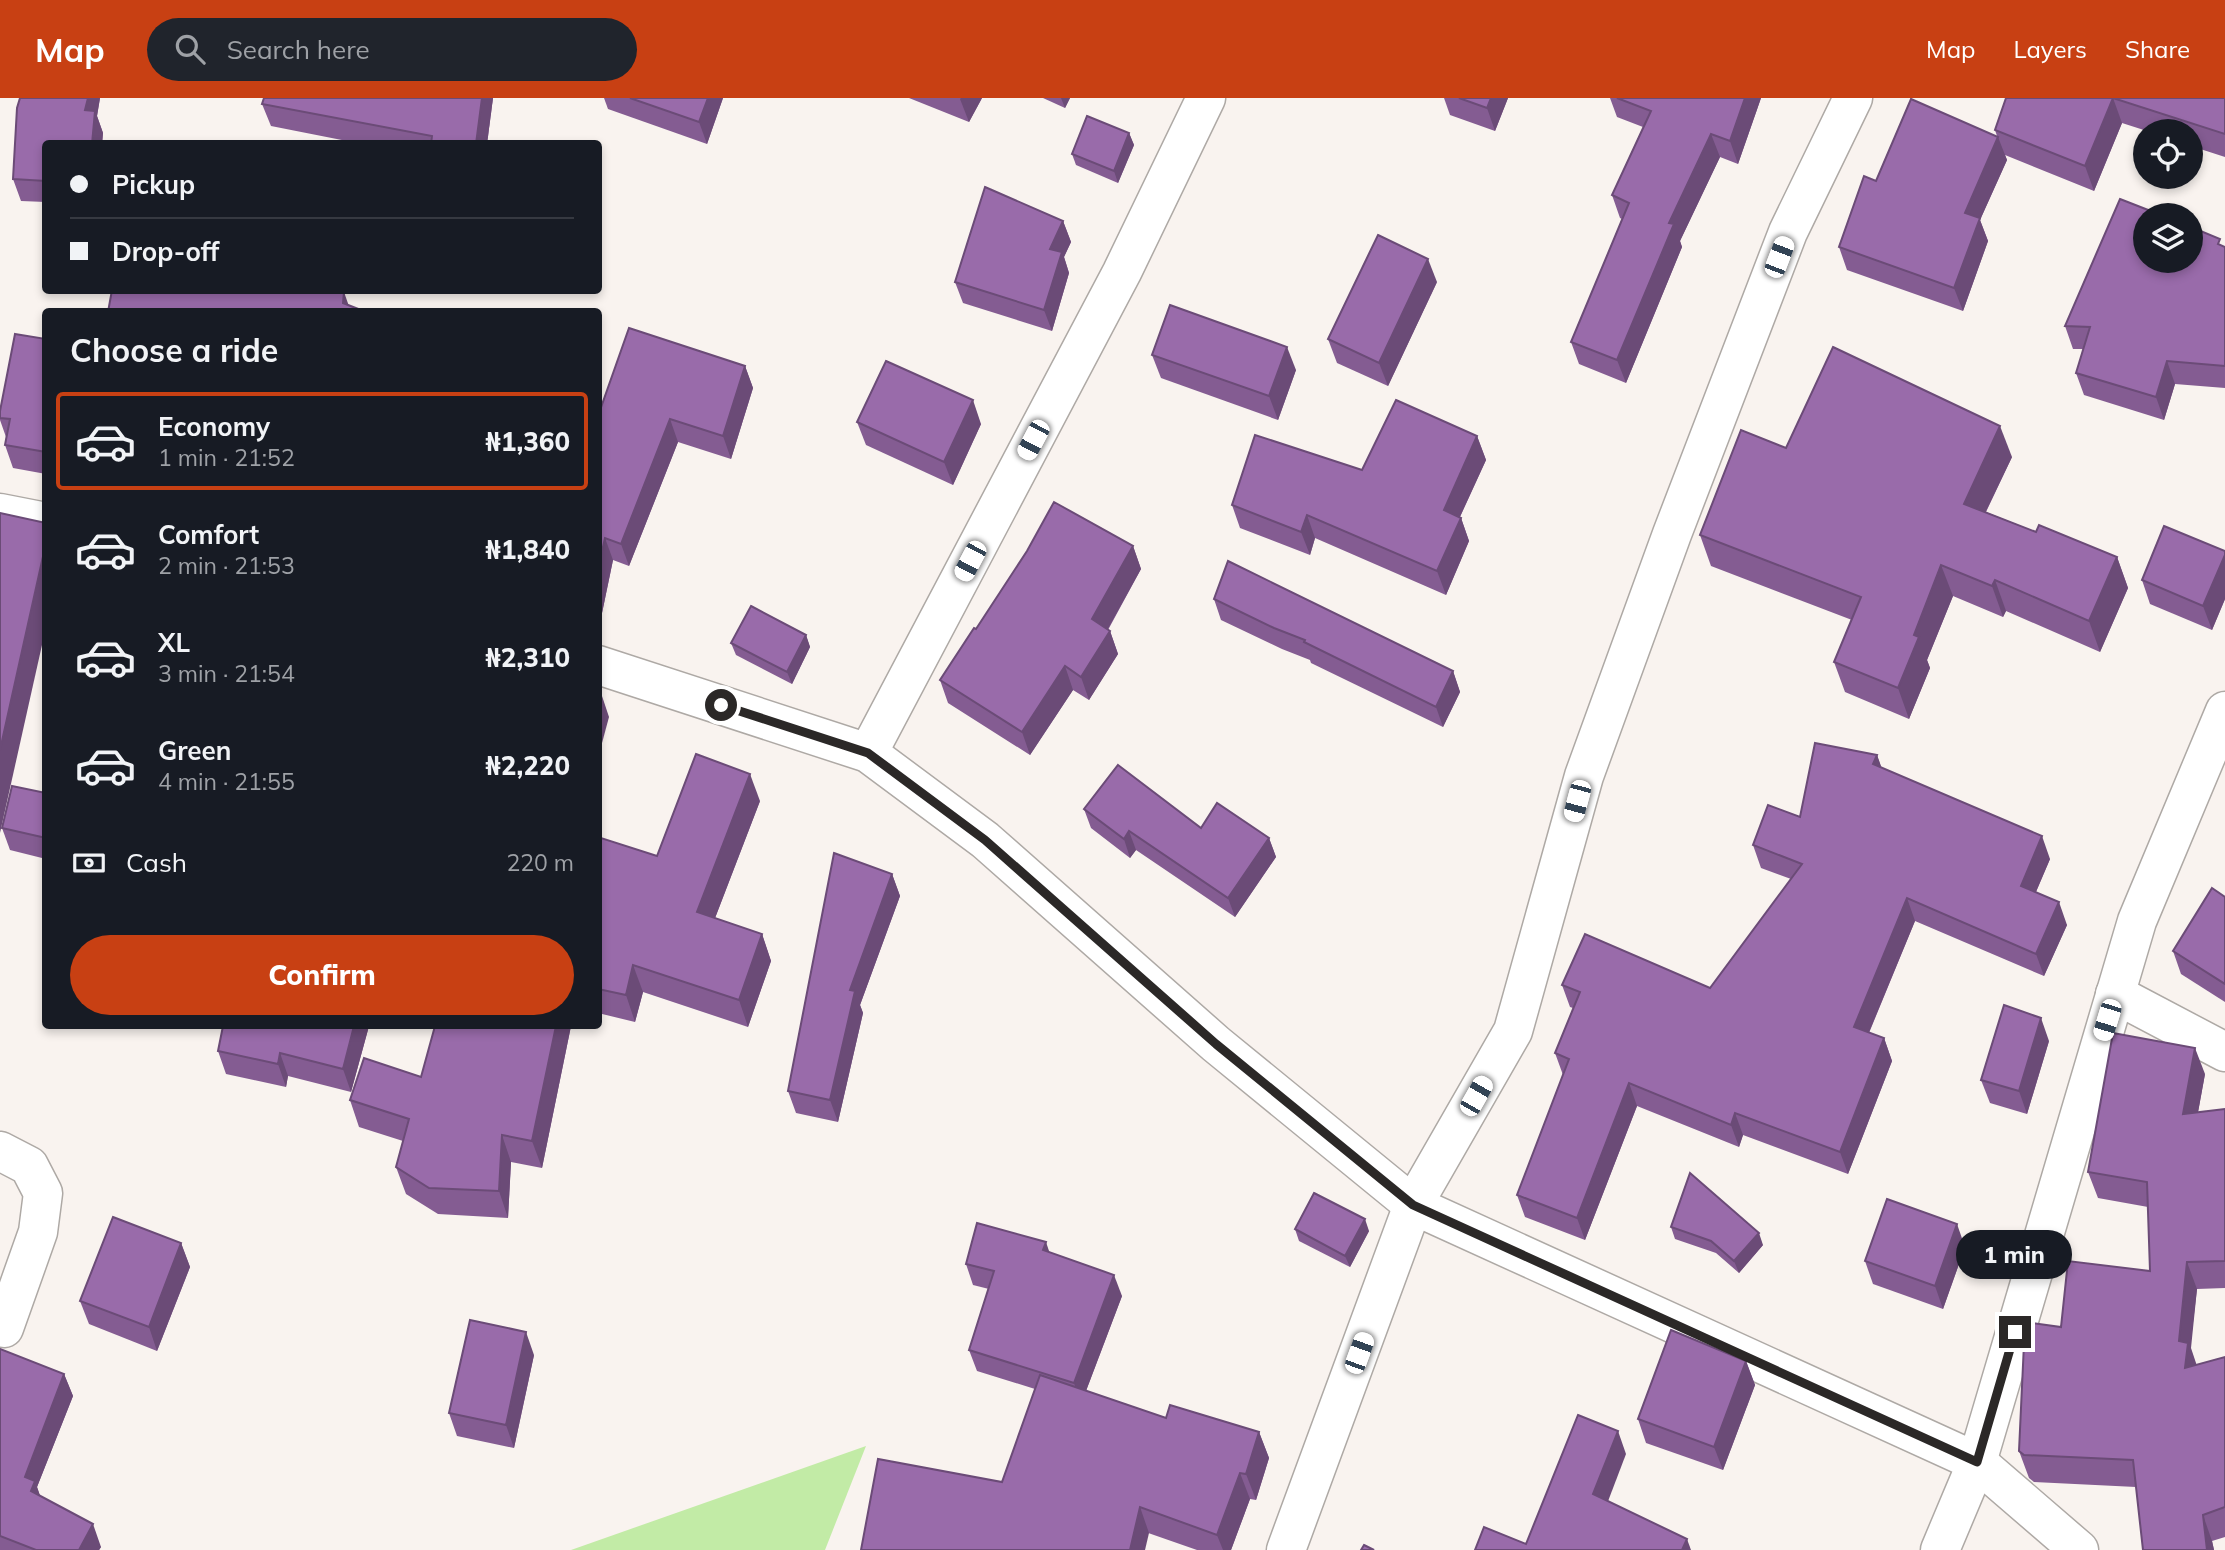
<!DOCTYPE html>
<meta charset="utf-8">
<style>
body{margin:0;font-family:Mulish,sans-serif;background:#20242c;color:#f1f3f6;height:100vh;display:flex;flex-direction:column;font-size:26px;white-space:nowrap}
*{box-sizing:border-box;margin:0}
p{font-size:23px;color:#9ea1a6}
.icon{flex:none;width:38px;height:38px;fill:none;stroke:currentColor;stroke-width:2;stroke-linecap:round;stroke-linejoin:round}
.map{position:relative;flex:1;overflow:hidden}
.panel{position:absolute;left:42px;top:210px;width:560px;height:721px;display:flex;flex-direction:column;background:#171b24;border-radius:7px;box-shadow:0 4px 10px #0003}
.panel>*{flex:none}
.banner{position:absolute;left:42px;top:42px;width:560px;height:154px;border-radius:7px;box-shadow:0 4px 10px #0003;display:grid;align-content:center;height:154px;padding:0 28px;background:#171b24}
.buttons{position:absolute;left:2133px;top:21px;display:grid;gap:14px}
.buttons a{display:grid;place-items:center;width:70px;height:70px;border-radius:50%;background:#171b24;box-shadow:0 4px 10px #0003;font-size:35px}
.end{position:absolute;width:32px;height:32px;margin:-16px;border:9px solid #2b2827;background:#fff;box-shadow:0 0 0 4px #fff}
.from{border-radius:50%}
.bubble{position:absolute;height:49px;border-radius:24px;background:#171b24;box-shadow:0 4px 10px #0003;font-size:23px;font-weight:800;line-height:49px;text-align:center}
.car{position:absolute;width:21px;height:42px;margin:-21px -10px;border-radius:9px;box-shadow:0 0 5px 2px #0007;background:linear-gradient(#fff 24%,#345 0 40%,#fff 0 76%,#345 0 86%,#fff 0)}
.banner b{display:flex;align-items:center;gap:24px;height:66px;font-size:26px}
.banner b+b{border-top:2px solid #363941}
.banner i{width:18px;height:18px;background:#f1f3f6}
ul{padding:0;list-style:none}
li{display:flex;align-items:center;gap:21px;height:98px;margin:0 14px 10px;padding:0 14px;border:4px solid transparent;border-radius:7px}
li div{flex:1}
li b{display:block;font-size:26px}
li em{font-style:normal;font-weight:800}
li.current{border-color:#c84013}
li>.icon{width:63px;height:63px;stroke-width:1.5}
h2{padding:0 28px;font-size:32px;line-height:84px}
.pay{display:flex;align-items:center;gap:18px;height:77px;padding:0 28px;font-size:26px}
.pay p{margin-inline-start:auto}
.action{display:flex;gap:14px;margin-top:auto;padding:14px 28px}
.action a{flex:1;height:80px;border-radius:42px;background:#c84013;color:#fff;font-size:28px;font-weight:800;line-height:80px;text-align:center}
header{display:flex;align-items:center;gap:42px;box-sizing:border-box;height:98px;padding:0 35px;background:#c84013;color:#fff}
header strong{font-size:33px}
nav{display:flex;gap:38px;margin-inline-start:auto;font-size:24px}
.search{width:490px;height:63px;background:#20242c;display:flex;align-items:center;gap:18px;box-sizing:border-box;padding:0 24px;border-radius:38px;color:#9ea1a6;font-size:26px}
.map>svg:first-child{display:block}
.green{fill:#c2eba6}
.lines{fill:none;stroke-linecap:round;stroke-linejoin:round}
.minor-casing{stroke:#aea9a5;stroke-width:41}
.minor{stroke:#fff;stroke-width:38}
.wall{fill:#845c92}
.shaded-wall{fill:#6b4b77}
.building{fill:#996baa;stroke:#6b4b77;stroke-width:2}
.route{stroke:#2b2827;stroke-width:9}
</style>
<header>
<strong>Map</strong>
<div class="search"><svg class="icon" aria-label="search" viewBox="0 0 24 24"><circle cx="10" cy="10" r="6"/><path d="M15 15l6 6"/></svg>Search here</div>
<nav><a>Map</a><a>Layers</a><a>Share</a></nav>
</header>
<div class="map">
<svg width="2225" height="1452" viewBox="0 0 2225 1452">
<rect width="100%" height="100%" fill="#f9f3ef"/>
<path class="green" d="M866 1348 825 1452H571Z"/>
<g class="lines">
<g class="minor-casing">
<g id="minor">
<path d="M0 415 46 424"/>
<path d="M598 567 868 655 985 742 1216 946 1413 1107 1977 1364 2079 1452"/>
<path d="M868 655 1122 174 1206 0"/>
<path d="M2115 896 2225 954"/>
<path d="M0 1053 29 1068 43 1095 38 1134 4 1230"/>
<path d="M1286 1452 1413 1107 1513 933 1584 678 1672 436 1788 134 1853 0"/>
<path d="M1940 1452 1977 1364 2137 823 2225 613"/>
</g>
</g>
<use href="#minor" class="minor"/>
</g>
<g class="wall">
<path d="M20 0H100L97 18 103 35 102 46H46V104L21 103 13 81 17 10Z"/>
<path d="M493 0 487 46H362L271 28 262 6Z"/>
<path d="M604 0H723L707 46 608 11Z"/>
<path d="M909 0H982L969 24Z"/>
<path d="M1043 0H1070L1065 10Z"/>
<path d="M1444 0H1508L1495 33 1450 17Z"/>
<path d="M1610 0H1761L1738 66 1720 59 1680 143 1682 149 1626 285 1579 266 1571 244 1622 121 1620 120 1612 97 1643 29 1617 19Z"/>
<path d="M2006 0H2225V59L2191 48V33H2147L2122 25 2094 93 2005 57 2007 62 1980 122 1988 143 1963 213 1847 172 1839 149 1876 83 1997 38 1995 32Z"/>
<path d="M1129 35 1134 47 1118 85 1076 67 1072 56Z"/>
<path d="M1063 123 1071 144 1064 159 1069 175 1052 233 963 205 955 184Z"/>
<path d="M2222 148 2225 149V290L2175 286 2164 322 2084 297 2076 275 2083 251H2073L2065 228Z"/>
<path d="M1437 184 1388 288 1337 265 1328 241Z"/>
<path d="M46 241V376L13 370 5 347 6 339 0 322V313Z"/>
<path d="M1152 257 1296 272 1278 322 1161 280Z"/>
<path d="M745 268 753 290 731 361 678 344 629 468 613 462 602 515H598V318Z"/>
<path d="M857 324 981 326 953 387 866 347Z"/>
<path d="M1477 338 1486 362 1460 419 1461 420 1469 443 1446 497 1315 440 1310 457 1240 430 1232 407 1362 372Z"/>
<path d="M1786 350 2012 359 1986 414 2036 434 2117 459 2128 490 2100 554 2006 513 2003 519 1953 498 1927 562 1930 570 1909 621 1845 594 1834 564 1852 522 1711 468 1700 437Z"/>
<path d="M1133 448 1141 471 1108 532 1110 533 1118 556 1089 602 1073 592 1030 657 948 605 940 582 976 531Z"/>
<path d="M2225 453V501L2212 532 2150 506 2142 482Z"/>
<path d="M1214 501 1453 573 1460 594 1443 629 1311 565 1310 562 1282 551 1221 522Z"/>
<path d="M806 537 810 549 792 586 736 557 731 545Z"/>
<path d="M1877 657 1881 669 2050 761 2036 794 2067 827 2044 878 1915 823 1869 935 1884 940 1892 963 1848 1076 1743 1037 1739 1049 1637 1008 1585 1142 1525 1119 1517 1097 1563 977 1555 955 1573 910 1570 909 1562 887 1710 890 1791 781 1761 770 1753 747 1800 719Z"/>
<path d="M46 695V761L10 752 2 730Z"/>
<path d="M760 703 715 820 762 836 771 863 748 929 643 894 635 924 598 915V739L657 758Z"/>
<path d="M1084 711 1269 740 1276 759 1235 819 1136 752 1130 760 1091 730Z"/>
<path d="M892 776 900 798 860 907 863 915 838 1024 796 1015 788 993Z"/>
<path d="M2225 799V904L2181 876 2173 853Z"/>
<path d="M223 928H369L351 994 288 978 286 989 226 976 218 953Z"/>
<path d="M435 928H571L542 1070 511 1064 508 1120 438 1116 406 1096 396 1069 403 1043 359 1029 350 1002 421 979Z"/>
<path d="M2049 943 2027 1016 1990 1005 1981 982Z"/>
<path d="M2205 976 2198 1014 2225 1011V1190L2197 1191 2190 1250 2196 1267 2225 1259V1439L2212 1443 2214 1452H2143L2136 1389 2034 1384 2029 1380 2019 1353 2061 1229 2150 1173 2148 1109 2098 1100 2088 1074Z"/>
<path d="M1671 1129 1763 1147 1739 1175 1716 1155 1675 1141Z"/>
<path d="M1295 1131 1369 1133 1350 1169 1299 1143Z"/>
<path d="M181 1145 190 1169 157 1253 89 1226 80 1203Z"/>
<path d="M1965 1149 1943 1211 1873 1186 1865 1163Z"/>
<path d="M1049 1154 1122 1198 1086 1293 1166 1320 1259 1334 1269 1360 1256 1402 1250 1401 1231 1452H1197L1002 1384 1035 1291 977 1273 969 1252 989 1191 973 1187 966 1166Z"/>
<path d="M0 1251 64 1276 73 1298 37 1389 40 1398 101 1449 99 1452H0Z"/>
<path d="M534 1257 514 1350 457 1338 449 1315Z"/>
<path d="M1746 1263 1755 1287 1723 1372 1646 1345 1638 1321Z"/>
</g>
<g class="shaded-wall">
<path d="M88 0H100L97 18 103 35 102 46H92L85 12Z"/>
<path d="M482 0H493L487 46H476Z"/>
<path d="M708 0H723L707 46 699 24Z"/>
<path d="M961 0H982L969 24 960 1Z"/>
<path d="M1061 0H1070L1065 10Z"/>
<path d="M1491 0H1508L1495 33 1487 10Z"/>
<path d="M1745 0H1761L1738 66 1730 43Z"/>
<path d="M2113 0 2122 25 2094 93 2085 68Z"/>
<path d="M1129 35 1134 47 1118 85 1114 73Z"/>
<path d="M1711 36 1720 59 1680 143 1682 149 1626 285 1617 262 1669 125Z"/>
<path d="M1998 39 2007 62 1980 122 1988 143 1963 213 1954 190 1965 115Z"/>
<path d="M1063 123 1071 144 1064 159 1069 175 1052 233 1044 212 1050 151Z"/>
<path d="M1428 161 1437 184 1388 288 1379 265Z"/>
<path d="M344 194 351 214 343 205Z"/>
<path d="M1287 249 1296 272 1278 322 1269 298Z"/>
<path d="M2167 263 2175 286 2164 322 2156 299Z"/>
<path d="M745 268 753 290 731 361 723 338Z"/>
<path d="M973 302 981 326 953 387 944 364Z"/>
<path d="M670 321 678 344 629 468 621 446Z"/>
<path d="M2000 328 2012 359 1975 436 1964 406Z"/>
<path d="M1477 338 1486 362 1452 436 1444 412Z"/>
<path d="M1307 417 1315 440 1310 457 1301 434Z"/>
<path d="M1461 420 1469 443 1446 497 1437 473Z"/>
<path d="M605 440 613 462 602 515 598 506V471Z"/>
<path d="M46 445V529L0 735V652Z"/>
<path d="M1133 448 1141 471 1100 545 1092 521Z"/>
<path d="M2225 457V501L2212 532 2203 508Z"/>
<path d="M2117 459 2128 490 2100 554 2089 523Z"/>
<path d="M1941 467 1953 498 1927 562 1930 570 1909 621 1898 590 1914 537Z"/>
<path d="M1995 482 2006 513 2003 519 1992 488Z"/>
<path d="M1110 533 1118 556 1089 602 1081 579Z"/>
<path d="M806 537 810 549 792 586 787 574Z"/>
<path d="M1065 568 1073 592 1030 657 1022 634Z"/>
<path d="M1453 573 1460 594 1443 629 1436 609Z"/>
<path d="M600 592 609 619 598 660V596Z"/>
<path d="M1877 657 1885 679 1873 666Z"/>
<path d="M750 676 760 703 707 841 697 814Z"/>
<path d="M1129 733 1136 752 1130 760 1124 741Z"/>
<path d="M2042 738 2050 761 2029 810 2021 788Z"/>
<path d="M1269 740 1276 759 1235 819 1228 800Z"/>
<path d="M892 776 900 798 860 907 863 915 838 1024 830 1002 850 892Z"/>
<path d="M1907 800 1915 823 1862 951 1854 929Z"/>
<path d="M2059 804 2067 827 2044 878 2036 856Z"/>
<path d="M762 836 771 863 748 929 739 902Z"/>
<path d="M633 867 643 894 635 924 626 897Z"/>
<path d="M2041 920 2049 943 2027 1016 2019 993Z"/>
<path d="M354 928H369L351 994 343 971Z"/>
<path d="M556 928H571L542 1070 532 1043Z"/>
<path d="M1884 940 1892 963 1848 1076 1840 1054Z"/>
<path d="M2195 950 2205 976 2193 1042 2183 1016Z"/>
<path d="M280 955 288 978 286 989 278 966Z"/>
<path d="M1629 985 1637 1008 1585 1142 1577 1120Z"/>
<path d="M1735 1015 1743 1037 1739 1049 1731 1027Z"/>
<path d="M502 1037 511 1064 508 1120 499 1093Z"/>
<path d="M1365 1121 1369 1133 1350 1169 1345 1158Z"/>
<path d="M1957 1126 1965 1149 1943 1211 1935 1188Z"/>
<path d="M1759 1135 1763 1147 1739 1175 1734 1163Z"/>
<path d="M1046 1144 1053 1165 1043 1152Z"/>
<path d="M181 1145 190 1169 157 1253 149 1229Z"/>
<path d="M2187 1164 2197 1191 2191 1250 2198 1271 2185 1270 2179 1243Z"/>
<path d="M1114 1177 1122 1198 1081 1306 1074 1285Z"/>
<path d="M526 1234 534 1257 514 1350 506 1327Z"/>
<path d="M1746 1263 1755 1287 1723 1372 1714 1349Z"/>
<path d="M64 1276 73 1298 37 1389 43 1406 39 1415 25 1379Z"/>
<path d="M1618 1333 1626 1356 1602 1419 1593 1396Z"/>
<path d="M1259 1334 1269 1360 1256 1402 1246 1376Z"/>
<path d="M1240 1375 1250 1401 1231 1452H1223L1217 1437Z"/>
<path d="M1140 1409 1149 1435 1145 1452H1130Z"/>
<path d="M2203 1417 2212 1443 2214 1452H2207Z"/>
<path d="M93 1426 101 1449 99 1452H79Z"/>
<path d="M1687 1441 1691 1452H1682Z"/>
</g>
<g class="building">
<path d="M20 0H88L85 12 95 13 92 46H46V83L13 81 17 10Z"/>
<path d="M264 0H482L476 46H431L432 38 262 6Z"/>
<path d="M630 0H708L699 24Z"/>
<path d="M1459 0H1491L1487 10Z"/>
<path d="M1617 0H1745L1730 43 1711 36 1669 125 1674 126 1617 262 1571 244 1629 105 1612 97 1651 13Z"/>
<path d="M2006 0H2113L2085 68 1995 32Z"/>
<path d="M2113 0H2225V36Z"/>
<path d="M1911 1 1998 39 1965 115 1980 120 1954 190 1839 149 1864 78 1876 83Z"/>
<path d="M1087 18 1129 35 1114 73 1072 56Z"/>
<path d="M985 89 1063 123 1050 151 1062 154 1044 212 955 184Z"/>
<path d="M2120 101 2161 117H2146V163H2191V129L2220 141 2218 146 2225 149V268L2167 263 2156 299 2076 275 2090 229 2065 228Z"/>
<path d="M1378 137 1428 161 1379 265 1328 241Z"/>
<path d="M112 192H331L344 194 343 205 366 214H108Z"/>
<path d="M1170 207 1287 249 1269 298 1152 257Z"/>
<path d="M629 230 745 268 723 338 670 321 621 446 605 440 598 471V318Z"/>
<path d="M15 236 46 241V354L5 347 10 321 0 320V313Z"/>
<path d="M1833 249 2000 328 1964 406 2036 434 2039 427 2117 459 2089 523 1995 482 1992 488 1941 467 1914 537 1919 539 1898 590 1834 564 1861 499 1700 437 1741 332 1786 350Z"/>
<path d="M886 263 973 302 944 364 857 324Z"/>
<path d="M1396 302 1477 338 1444 412 1461 420 1437 473 1307 417 1301 434 1232 407 1255 337 1362 372Z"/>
<path d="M1054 404 1133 448 1092 521 1110 533 1081 579 1065 568 1022 634 940 582 974 530 976 531 1027 453Z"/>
<path d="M0 415 46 425V445L0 652Z"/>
<path d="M2164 428 2225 453V457L2203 508 2142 482Z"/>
<path d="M1228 463 1453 573 1436 609 1304 544 1305 542 1274 530 1214 501Z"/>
<path d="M751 508 806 537 787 574 731 545Z"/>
<path d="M1815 645 1877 657 1873 666 2042 738 2021 788 2059 804 2036 856 1907 800 1854 929 1884 940 1840 1054 1735 1015 1731 1027 1629 985 1577 1120 1517 1097 1569 961 1555 955 1580 894 1562 887 1585 836 1710 890 1802 766 1753 747 1768 707 1800 719Z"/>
<path d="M696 656 750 676 697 814 762 836 739 902 633 867 626 897 598 891V739L657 758Z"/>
<path d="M1118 667 1201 730 1217 705 1269 740 1228 800 1129 733 1124 741 1084 711Z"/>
<path d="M12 688 46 695V740L2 730Z"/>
<path d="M834 755 892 776 850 892 855 893 830 1002 788 993Z"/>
<path d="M2212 790 2225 799V886L2173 853Z"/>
<path d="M2004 907 2041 920 2019 993 1981 982Z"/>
<path d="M223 928H354L343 971 280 955 278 966 218 953Z"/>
<path d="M435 928H556L532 1043 502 1037 499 1093 429 1090 396 1069 409 1021 350 1002 364 960 421 979Z"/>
<path d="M2113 935 2195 950 2183 1016 2225 1011V1163L2187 1164 2179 1243 2188 1245 2185 1270 2225 1259V1409L2203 1417 2207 1452H2143L2133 1362 2024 1357 2019 1353 2025 1224 2061 1229 2068 1163 2150 1173 2147 1084 2088 1074Z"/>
<path d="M1690 1075 1759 1135 1734 1163 1711 1143 1671 1129Z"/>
<path d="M1314 1095 1365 1121 1345 1158 1295 1131Z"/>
<path d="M1887 1101 1957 1126 1935 1188 1865 1163Z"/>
<path d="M113 1119 181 1145 149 1229 80 1203Z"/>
<path d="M977 1125 1046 1144 1043 1152 1114 1177 1074 1285 969 1252 994 1173 966 1166Z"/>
<path d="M470 1222 526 1234 506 1327 449 1315Z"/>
<path d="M1671 1232 1746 1263 1714 1349 1638 1321Z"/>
<path d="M0 1251 64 1276 25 1379 35 1383 31 1393 93 1426 79 1452H36L0 1438Z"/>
<path d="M1040 1277 1166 1320 1170 1307 1259 1334 1246 1376 1240 1375 1217 1437 1140 1409 1130 1452H861L878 1361 1002 1384Z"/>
<path d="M1578 1317 1618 1333 1593 1396 1687 1441 1682 1452H1475L1484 1429 1526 1446Z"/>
<path d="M1364 1447 1374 1452H1361Z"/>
</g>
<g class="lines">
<path class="route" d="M721 607 868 655 985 742 1216 946 1413 1107 1977 1364 2015 1234"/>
</g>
</svg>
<div class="buttons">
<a><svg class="icon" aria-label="locate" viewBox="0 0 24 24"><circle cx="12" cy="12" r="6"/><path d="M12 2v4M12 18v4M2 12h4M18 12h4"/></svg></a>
<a><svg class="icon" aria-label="layers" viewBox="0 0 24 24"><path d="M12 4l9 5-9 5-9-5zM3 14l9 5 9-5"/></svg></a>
</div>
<i class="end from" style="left:721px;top:607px"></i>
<i class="end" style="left:2015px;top:1234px"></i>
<div class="bubble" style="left:1956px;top:1132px;width:116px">1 min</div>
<i class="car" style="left:1779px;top:159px;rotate:21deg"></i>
<i class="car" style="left:1033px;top:342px;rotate:208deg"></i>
<i class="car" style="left:970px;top:463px;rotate:208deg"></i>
<i class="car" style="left:1577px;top:703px;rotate:195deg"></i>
<i class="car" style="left:2107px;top:922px;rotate:197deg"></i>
<i class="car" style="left:1476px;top:998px;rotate:30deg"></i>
<i class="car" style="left:1359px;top:1255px;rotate:20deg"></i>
<div class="banner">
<b><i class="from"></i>Pickup</b>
<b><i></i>Drop-off</b>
</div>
<section class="panel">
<h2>Choose a ride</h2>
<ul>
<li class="current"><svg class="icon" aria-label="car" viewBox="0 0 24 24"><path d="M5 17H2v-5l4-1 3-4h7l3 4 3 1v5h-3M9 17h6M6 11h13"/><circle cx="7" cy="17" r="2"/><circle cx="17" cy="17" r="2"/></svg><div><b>Economy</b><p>1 min · 21:52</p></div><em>₦1,360</em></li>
<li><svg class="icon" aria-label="car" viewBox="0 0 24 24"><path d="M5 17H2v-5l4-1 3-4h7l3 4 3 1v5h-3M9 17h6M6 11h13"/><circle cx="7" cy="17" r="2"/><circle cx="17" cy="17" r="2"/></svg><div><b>Comfort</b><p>2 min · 21:53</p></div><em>₦1,840</em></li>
<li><svg class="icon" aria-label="car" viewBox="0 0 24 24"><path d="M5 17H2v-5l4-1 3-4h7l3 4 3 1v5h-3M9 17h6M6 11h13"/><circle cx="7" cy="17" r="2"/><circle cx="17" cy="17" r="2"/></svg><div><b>XL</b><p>3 min · 21:54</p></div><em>₦2,310</em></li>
<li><svg class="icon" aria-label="car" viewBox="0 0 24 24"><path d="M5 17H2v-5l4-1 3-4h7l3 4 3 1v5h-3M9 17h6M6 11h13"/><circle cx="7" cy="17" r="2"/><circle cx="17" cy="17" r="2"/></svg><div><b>Green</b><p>4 min · 21:55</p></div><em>₦2,220</em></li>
</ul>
<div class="pay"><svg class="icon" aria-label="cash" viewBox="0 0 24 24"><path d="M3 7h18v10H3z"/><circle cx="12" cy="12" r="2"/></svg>Cash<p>220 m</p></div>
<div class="action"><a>Confirm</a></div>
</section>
</div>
